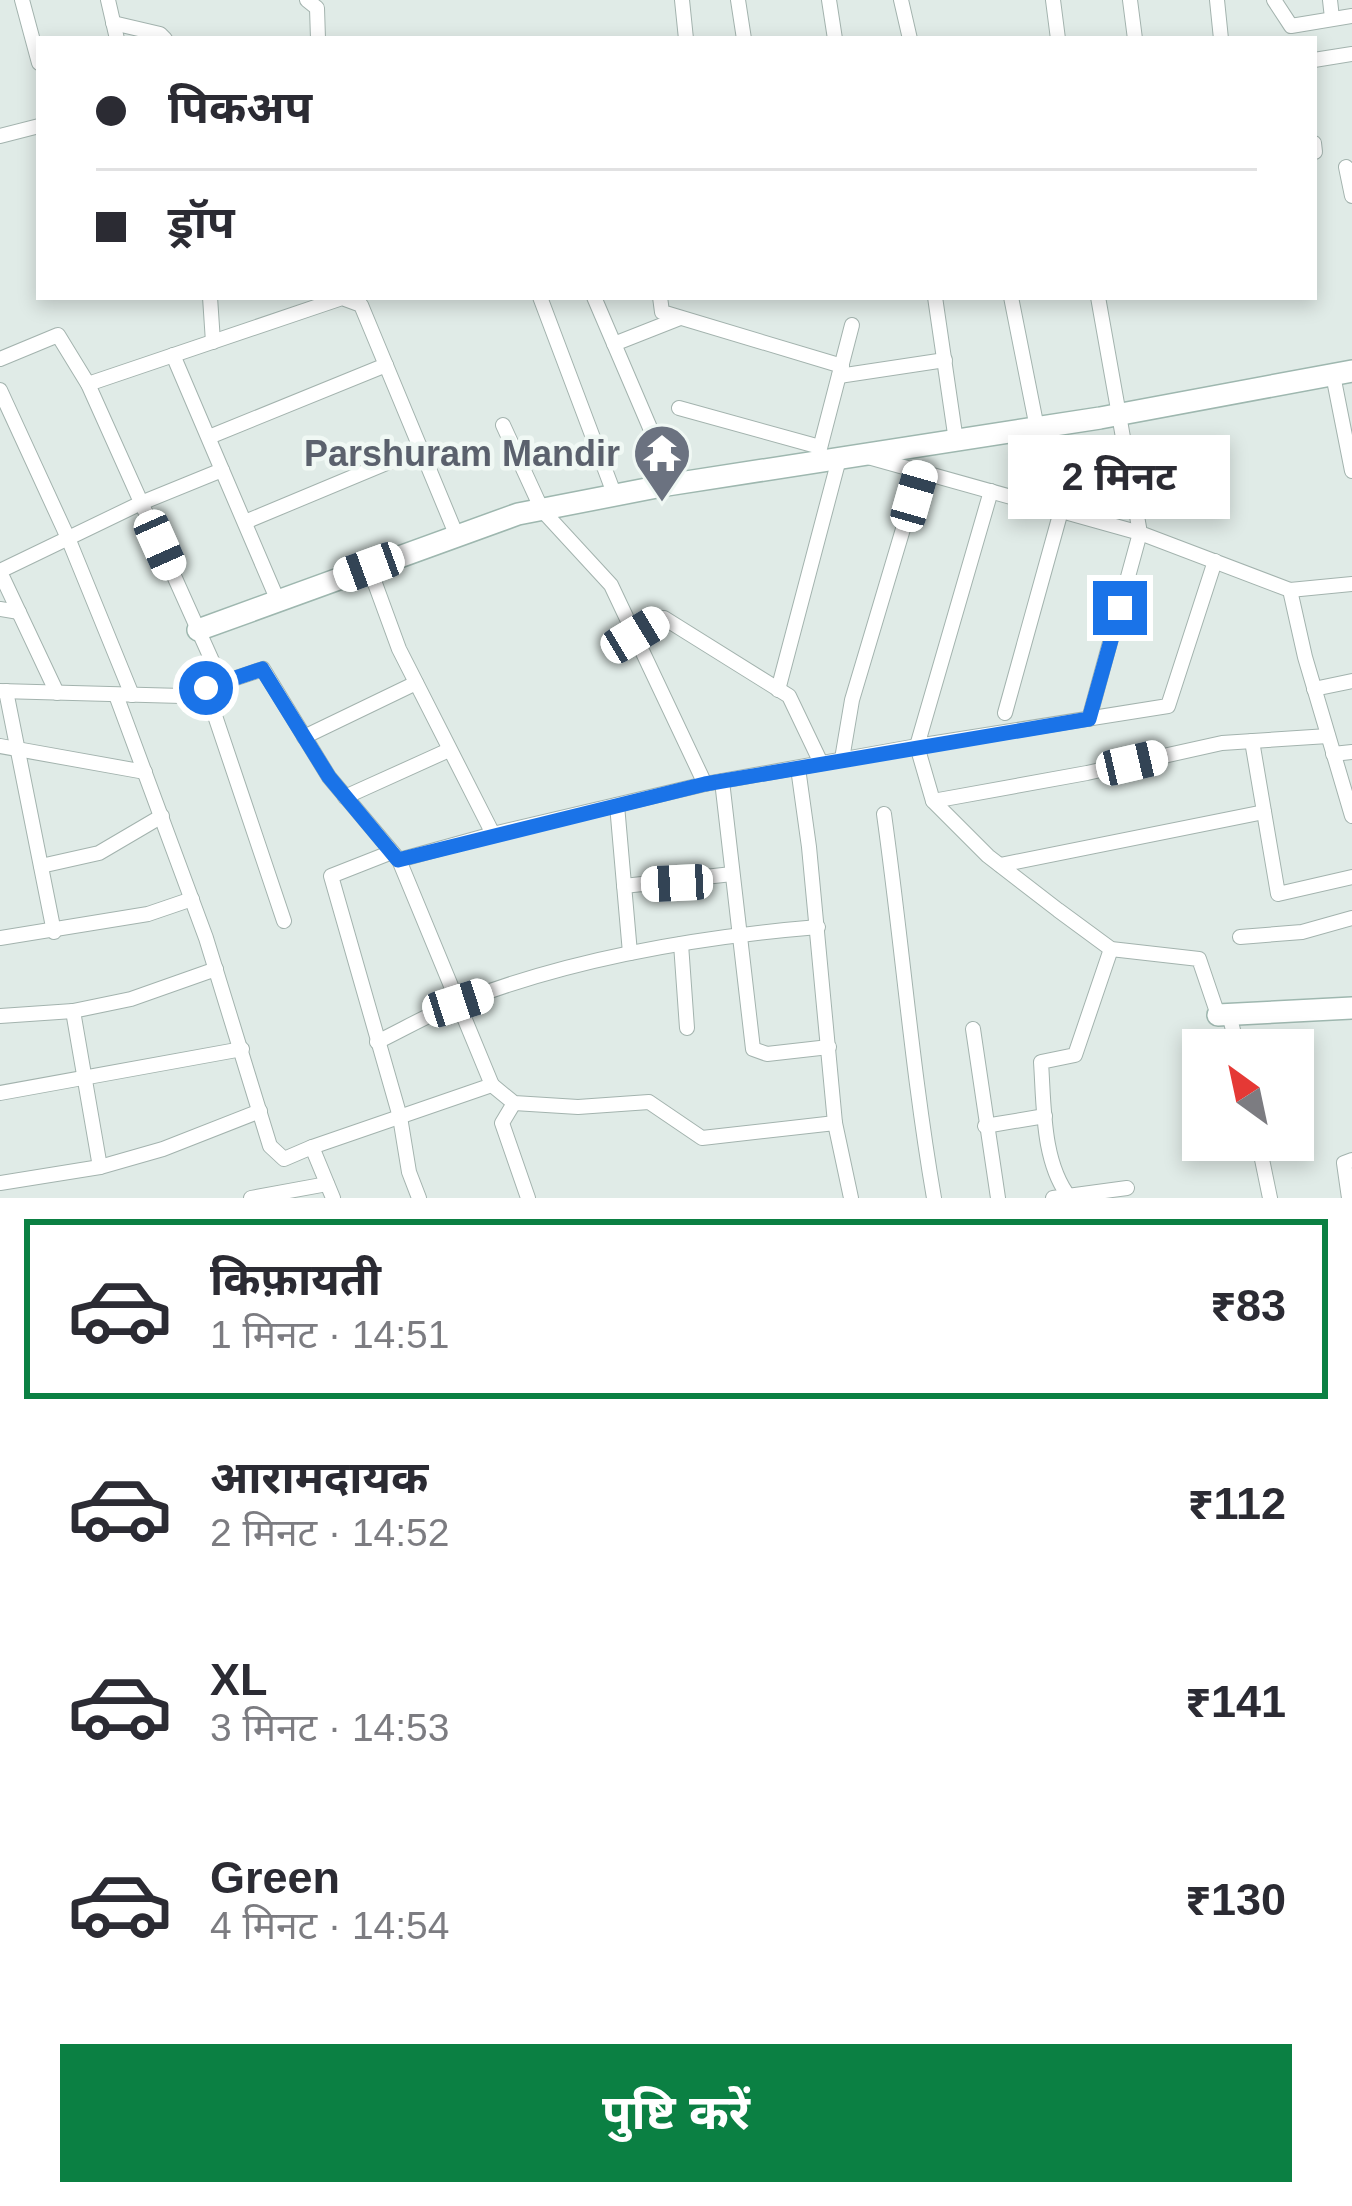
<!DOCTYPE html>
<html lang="hi">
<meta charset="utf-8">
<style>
body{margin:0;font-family:Arial,"Noto Sans Devanagari",sans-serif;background:#f7f7f7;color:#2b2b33;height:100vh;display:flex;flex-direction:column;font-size:45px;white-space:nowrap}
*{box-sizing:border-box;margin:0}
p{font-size:39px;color:#7c7c81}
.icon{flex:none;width:66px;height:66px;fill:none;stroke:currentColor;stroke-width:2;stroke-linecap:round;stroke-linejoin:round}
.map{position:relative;height:1198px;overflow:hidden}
.panel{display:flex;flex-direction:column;background:#fff;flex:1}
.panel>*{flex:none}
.hud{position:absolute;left:36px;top:36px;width:1281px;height:264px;border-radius:0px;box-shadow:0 6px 18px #0003;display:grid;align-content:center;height:264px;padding:0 60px;background:#fff}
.needle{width:78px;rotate:327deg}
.fabs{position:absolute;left:1182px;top:1029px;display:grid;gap:24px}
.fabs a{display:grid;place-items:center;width:132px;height:132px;border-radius:0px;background:#fff;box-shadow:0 6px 18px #0003;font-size:60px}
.end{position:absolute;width:54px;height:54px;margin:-27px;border:15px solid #1a73e8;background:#fff;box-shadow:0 0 0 6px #fff}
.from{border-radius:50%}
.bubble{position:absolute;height:84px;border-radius:0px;background:#fff;box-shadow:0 6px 18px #0003;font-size:39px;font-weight:700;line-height:84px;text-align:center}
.car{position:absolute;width:36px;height:72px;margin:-36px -18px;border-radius:15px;box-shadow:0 0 9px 3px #0007;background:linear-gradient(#fff 24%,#345 0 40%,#fff 0 76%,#345 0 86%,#fff 0)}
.hud b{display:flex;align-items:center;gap:42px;height:114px;font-size:45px}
.hud b+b{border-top:3px solid #e1e1e2}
.hud i{width:30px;height:30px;background:#2b2b33}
ul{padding:21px 0 0;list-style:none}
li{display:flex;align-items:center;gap:36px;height:180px;margin:0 24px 18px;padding:0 36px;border:6px solid transparent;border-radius:0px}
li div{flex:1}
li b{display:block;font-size:45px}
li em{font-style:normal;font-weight:700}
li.active{border-color:#0b8043}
li>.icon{width:108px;height:108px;stroke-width:1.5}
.action{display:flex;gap:24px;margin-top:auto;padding:24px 60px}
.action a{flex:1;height:138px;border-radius:0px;background:#0b8043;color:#fff;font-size:48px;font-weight:700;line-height:138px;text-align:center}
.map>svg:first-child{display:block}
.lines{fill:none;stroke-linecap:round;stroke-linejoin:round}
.street-casing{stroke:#a3b3ae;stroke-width:16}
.secondary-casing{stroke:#9eb7af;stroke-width:24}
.street{stroke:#fff;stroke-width:14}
.secondary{stroke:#fff;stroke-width:21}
.route{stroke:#1a73e8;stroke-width:15}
.labels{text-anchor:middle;stroke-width:9;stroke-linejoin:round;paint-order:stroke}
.worship-label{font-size:36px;font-weight:bold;fill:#5b616d;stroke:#f0f8f4;text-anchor:end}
</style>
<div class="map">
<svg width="1352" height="1198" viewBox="0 0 1352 1198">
<rect width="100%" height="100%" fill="#e0ebe7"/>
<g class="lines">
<g class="street-casing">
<g id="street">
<path d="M22 0 39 63"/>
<path d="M108 0 117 39"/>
<path d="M307 0 317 8 318 39"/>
<path d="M682 0 686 39"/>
<path d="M738 0 744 39"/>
<path d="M829 0 835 39"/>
<path d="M901 0 910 39"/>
<path d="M1053 0 1058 39"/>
<path d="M1130 0 1135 39"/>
<path d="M1217 0 1221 39"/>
<path d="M1274 0 1291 26 1352 16"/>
<path d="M1330 0 1332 18"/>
<path d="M113 23 160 34 165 39"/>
<path d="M1314 60 1352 54"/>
<path d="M0 136 39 126"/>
<path d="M1314 143 1315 152"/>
<path d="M1346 167 1352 196"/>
<path d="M210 297 213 342"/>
<path d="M540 297 615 496"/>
<path d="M594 297 674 484"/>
<path d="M660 297 662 312 842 366"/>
<path d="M935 297 956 441"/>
<path d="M1011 297 1037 428 1047 507"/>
<path d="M1098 297 1140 533 1290 590 1305 657 1352 816"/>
<path d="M614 344 680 318"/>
<path d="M0 359 58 335 88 384 222 683"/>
<path d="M1333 375 1352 471"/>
<path d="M839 376 945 360"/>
<path d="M88 384 342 298 361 305 456 534"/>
<path d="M0 390 68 538 132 695"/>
<path d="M679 408 820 447"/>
<path d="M503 425 542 510 611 585 705 784 917 746 933 801 988 856 1058 910 1111 949 1199 959 1218 1015"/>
<path d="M209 437 386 365"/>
<path d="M819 452 852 325"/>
<path d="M868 457 1140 533 1089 719"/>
<path d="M222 470 278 601"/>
<path d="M991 491 917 746 1168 706 1215 561"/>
<path d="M245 522 420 449"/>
<path d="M369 567 399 649 493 834 705 784"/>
<path d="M0 571 141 503 222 470 173 355"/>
<path d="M0 572 57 693"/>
<path d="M1290 590 1352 584"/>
<path d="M0 609 19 612"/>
<path d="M635 635 664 618 789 696 821 763"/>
<path d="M206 689 284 921"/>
<path d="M1314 689 1352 681"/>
<path d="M778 690 839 459"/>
<path d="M0 691 182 696 263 669 329 777 399 860 492 1085 312 1147"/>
<path d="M6 691 54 932"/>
<path d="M116 695 206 938 270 1146 284 1159 312 1147 333 1198"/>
<path d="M1005 713 1061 511"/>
<path d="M304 737 416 683"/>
<path d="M1252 741 1278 894 1352 877"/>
<path d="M0 746 145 772"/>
<path d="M1333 754 1352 752"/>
<path d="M842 759 852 700 920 472"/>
<path d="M798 768 809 847 835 1123"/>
<path d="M722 781 753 1049 767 1054 829 1047"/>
<path d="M345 797 449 750"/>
<path d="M933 801 1087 773 1222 743 1328 736"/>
<path d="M617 805 630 953"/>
<path d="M884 814C902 942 912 1071 934 1198"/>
<path d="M392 852 331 876 400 1117 409 1172 419 1198"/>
<path d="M399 860 493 834"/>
<path d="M1000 865 1264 812"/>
<path d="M41 866 99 853 162 816"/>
<path d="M624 886 732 874"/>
<path d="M1240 937 1302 932 1352 918"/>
<path d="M0 938 148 914 192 899"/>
<path d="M681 944 687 1028"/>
<path d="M73 1011 100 1167"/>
<path d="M1229 1014 1238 1050"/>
<path d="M0 1016 73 1011 131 999 216 969"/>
<path d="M973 1029 998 1198"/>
<path d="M377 1042C404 1029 431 1013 460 1002 573 958 697 937 818 927"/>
<path d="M492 1085 514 1103 578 1107 649 1102 702 1138 835 1123 851 1198"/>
<path d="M0 1093 242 1049"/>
<path d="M514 1103 502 1123 528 1198"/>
<path d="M985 1126 1045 1116"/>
<path d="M1258 1140 1270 1198"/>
<path d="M0 1183 100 1167 163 1149 260 1111"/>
<path d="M251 1198 327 1184"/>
<path d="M1053 1198 1127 1188"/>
<path d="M1070 1198C1042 1163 1044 1105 1041 1062L1075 1055 1111 949"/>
<path d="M1349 1198 1344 1163 1352 1160"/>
</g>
</g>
<g class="secondary-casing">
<g id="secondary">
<path d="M198 630 518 514 667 485 1100 418 1352 371"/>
<path d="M1218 1015 1352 1008"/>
</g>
</g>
<use href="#street" class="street"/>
<use href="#secondary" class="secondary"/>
</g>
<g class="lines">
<path class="route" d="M206 688 262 669 329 777 398 860 705 784 1089 719 1120 608"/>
</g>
<defs>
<g id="temple-pin" transform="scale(3)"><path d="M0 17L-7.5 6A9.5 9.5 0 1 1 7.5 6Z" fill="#6b7280" stroke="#f0f8f4"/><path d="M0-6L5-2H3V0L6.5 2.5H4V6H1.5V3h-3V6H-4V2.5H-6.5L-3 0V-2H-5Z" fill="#fff"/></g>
</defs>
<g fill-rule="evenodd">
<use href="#temple-pin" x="662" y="453"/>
</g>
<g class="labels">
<g class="worship-label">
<text x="620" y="466">Parshuram Mandir</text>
</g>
</g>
</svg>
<div class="fabs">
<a><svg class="needle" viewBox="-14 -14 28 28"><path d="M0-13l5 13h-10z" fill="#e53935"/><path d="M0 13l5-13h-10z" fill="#7c7c81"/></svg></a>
</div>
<i class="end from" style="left:206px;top:688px"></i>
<i class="end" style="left:1120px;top:608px"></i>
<div class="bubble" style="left:1008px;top:435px;width:222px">2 मिनट</div>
<i class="car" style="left:914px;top:496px;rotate:16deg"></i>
<i class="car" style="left:160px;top:545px;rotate:156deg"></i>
<i class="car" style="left:369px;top:567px;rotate:250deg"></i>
<i class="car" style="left:635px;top:635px;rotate:59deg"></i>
<i class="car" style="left:1132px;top:763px;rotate:77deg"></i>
<i class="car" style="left:677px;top:883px;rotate:267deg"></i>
<i class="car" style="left:458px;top:1003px;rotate:72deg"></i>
<div class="hud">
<b><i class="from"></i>पिकअप</b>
<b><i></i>ड्रॉप</b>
</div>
</div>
<section class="panel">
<ul>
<li class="active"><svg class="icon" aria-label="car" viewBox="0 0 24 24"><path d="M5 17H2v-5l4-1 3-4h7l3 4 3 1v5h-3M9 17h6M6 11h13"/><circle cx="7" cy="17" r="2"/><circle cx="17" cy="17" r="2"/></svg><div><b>किफ़ायती</b><p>1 मिनट · 14:51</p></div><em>₹83</em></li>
<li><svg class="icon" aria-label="car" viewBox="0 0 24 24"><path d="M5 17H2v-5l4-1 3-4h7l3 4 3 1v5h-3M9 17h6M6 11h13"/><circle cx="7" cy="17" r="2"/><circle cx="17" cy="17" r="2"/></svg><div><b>आरामदायक</b><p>2 मिनट · 14:52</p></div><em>₹112</em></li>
<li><svg class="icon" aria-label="car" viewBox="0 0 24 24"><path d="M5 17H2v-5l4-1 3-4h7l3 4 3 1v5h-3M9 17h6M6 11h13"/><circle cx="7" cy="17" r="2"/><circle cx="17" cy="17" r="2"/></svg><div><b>XL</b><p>3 मिनट · 14:53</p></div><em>₹141</em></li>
<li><svg class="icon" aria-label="car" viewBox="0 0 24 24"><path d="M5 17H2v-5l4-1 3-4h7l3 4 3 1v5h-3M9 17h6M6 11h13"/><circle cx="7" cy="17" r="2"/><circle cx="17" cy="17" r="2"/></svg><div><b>Green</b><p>4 मिनट · 14:54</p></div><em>₹130</em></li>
</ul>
<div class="action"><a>पुष्टि करें</a></div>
</section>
